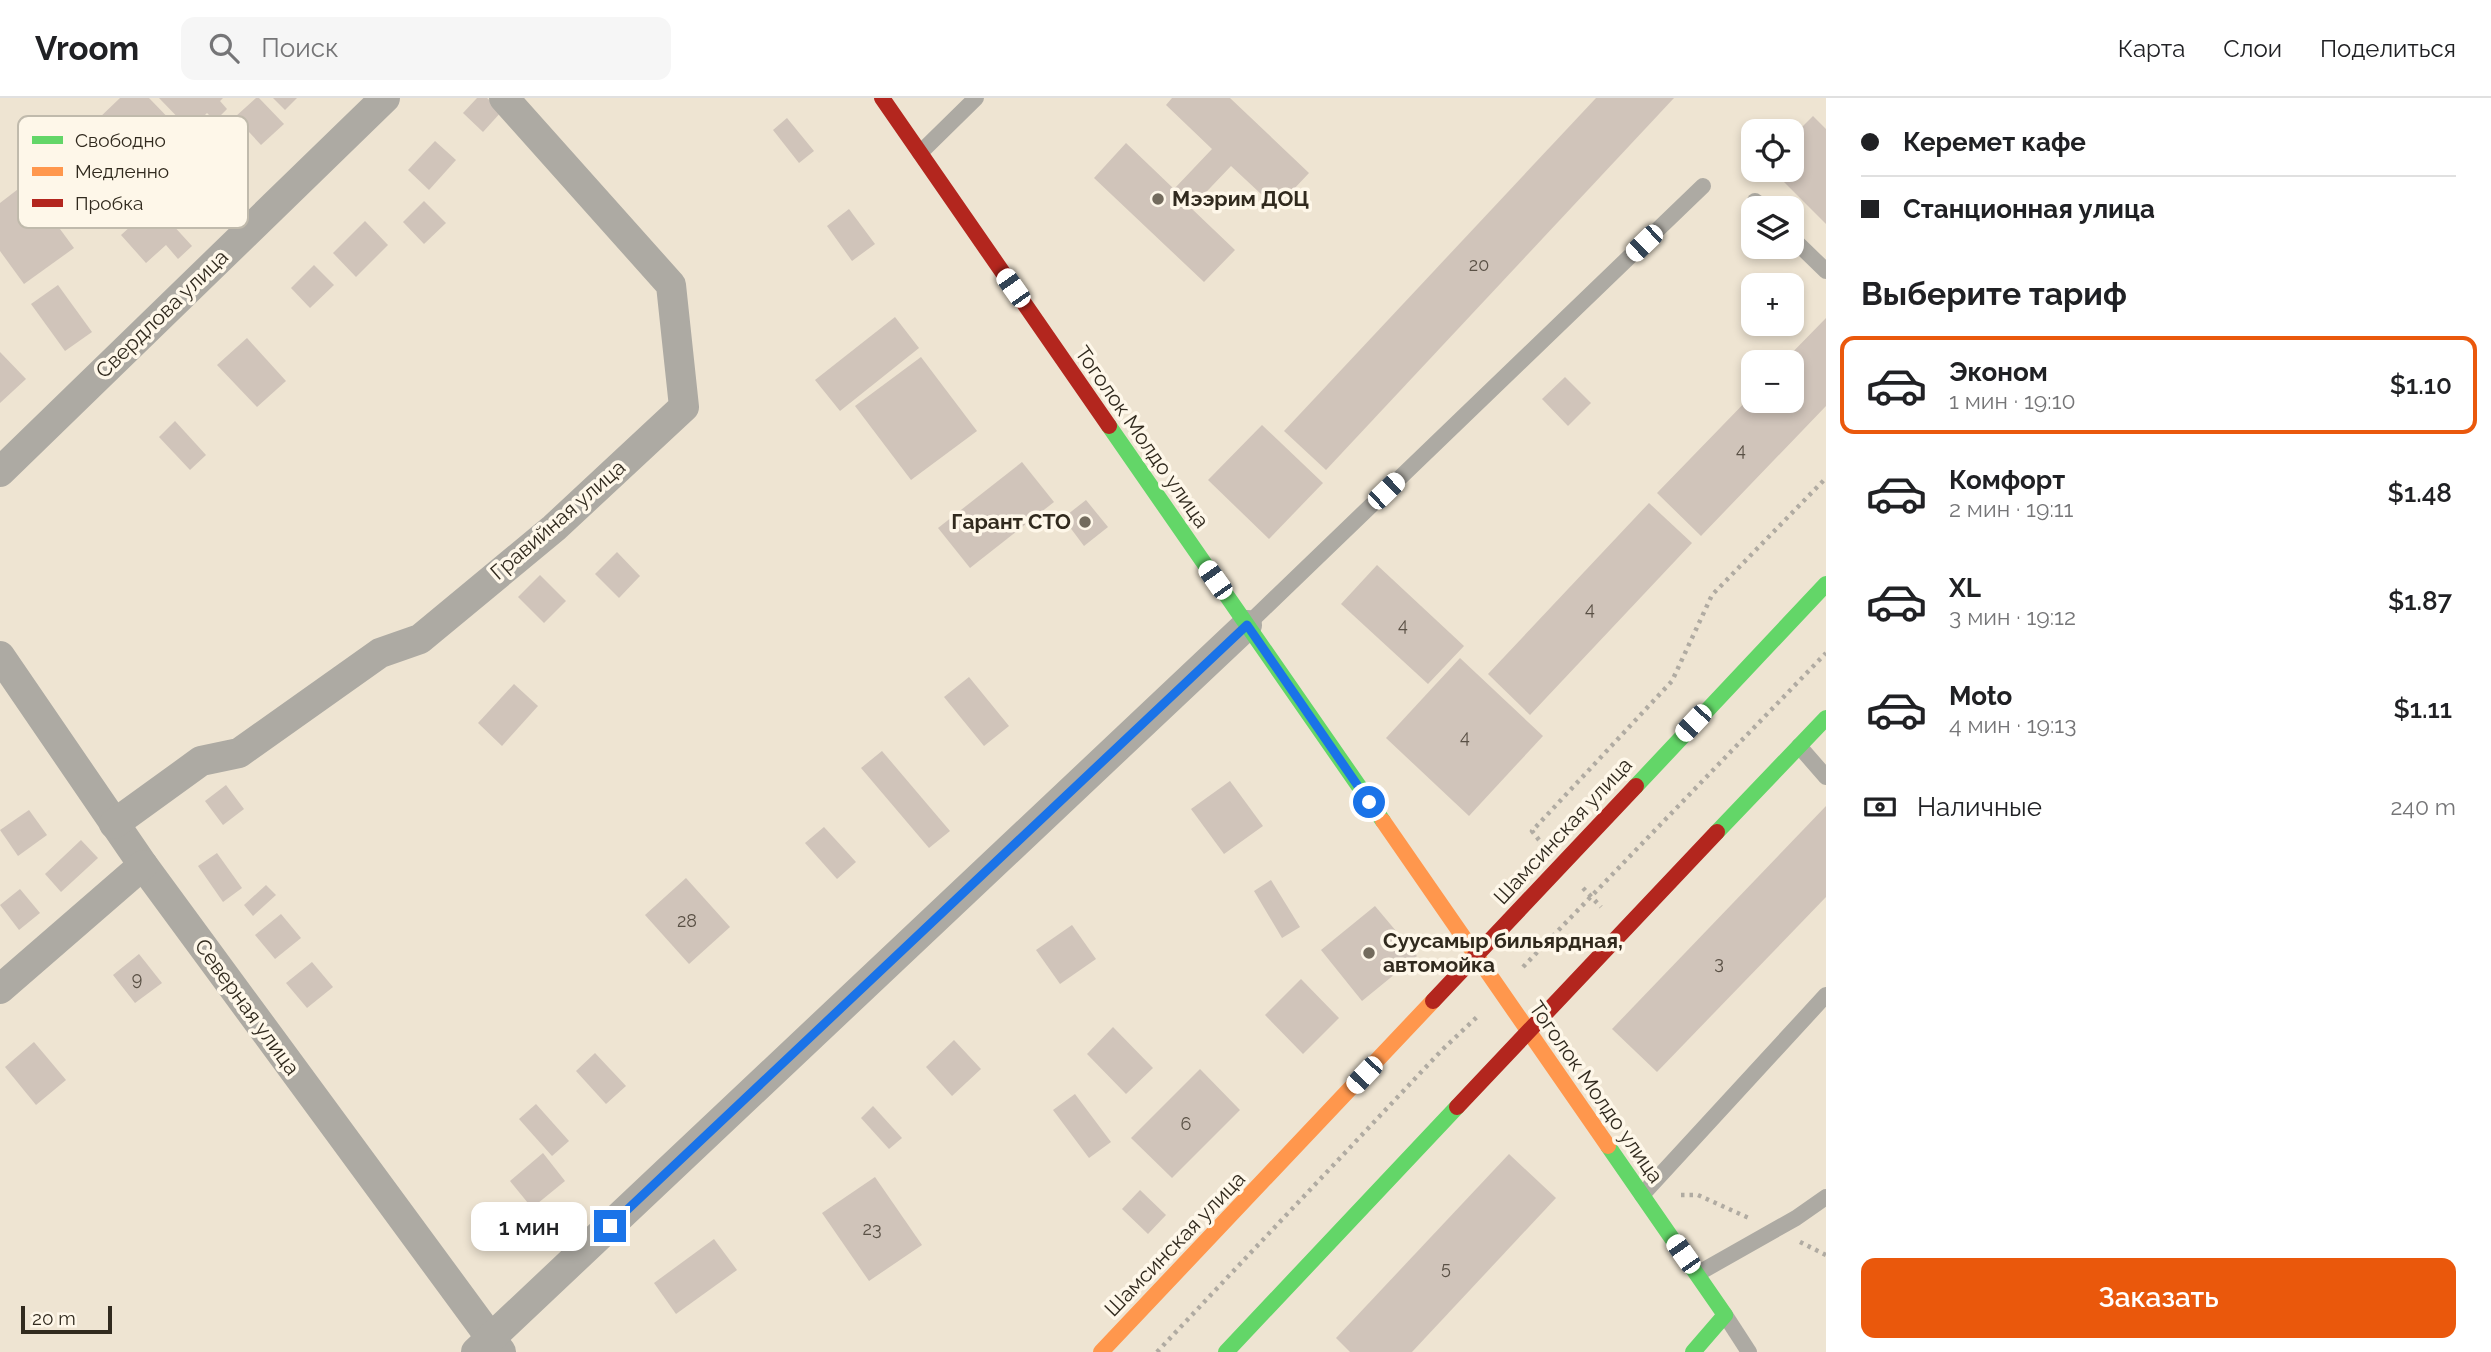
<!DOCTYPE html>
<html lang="ru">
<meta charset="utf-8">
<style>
body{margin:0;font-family:Raleway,sans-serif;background:#f6f6f6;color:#202124;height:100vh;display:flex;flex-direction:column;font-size:26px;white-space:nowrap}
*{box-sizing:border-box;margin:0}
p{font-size:23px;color:#757577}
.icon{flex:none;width:38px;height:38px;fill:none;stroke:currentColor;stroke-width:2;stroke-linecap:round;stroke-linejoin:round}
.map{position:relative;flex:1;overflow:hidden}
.side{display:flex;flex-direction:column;background:#fff;width:665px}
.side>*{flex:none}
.guide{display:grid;align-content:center;height:154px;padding:0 35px;background:#fff}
.buttons{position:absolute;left:1741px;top:21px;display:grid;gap:14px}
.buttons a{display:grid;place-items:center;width:63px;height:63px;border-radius:14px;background:#fff;box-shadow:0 4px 10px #0003;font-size:35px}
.scale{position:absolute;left:21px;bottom:18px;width:91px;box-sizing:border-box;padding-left:7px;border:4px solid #312a1e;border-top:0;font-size:19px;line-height:24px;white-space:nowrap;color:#312a1e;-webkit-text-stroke:5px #fef7e9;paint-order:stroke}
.end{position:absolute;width:32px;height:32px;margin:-16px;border:9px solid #1a73e8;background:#fff;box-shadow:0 0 0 4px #fff}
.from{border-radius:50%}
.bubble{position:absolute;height:49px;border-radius:14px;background:#fff;box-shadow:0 4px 10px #0003;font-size:23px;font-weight:600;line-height:49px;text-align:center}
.car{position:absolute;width:21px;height:42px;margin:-21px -10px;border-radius:9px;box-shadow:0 0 5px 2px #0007;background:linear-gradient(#fff 24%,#345 0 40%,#fff 0 76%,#345 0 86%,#fff 0)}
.guide b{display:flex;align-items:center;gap:24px;height:66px;font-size:26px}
.guide b+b{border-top:2px solid #e0e0e0}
.guide i{width:18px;height:18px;background:#202124}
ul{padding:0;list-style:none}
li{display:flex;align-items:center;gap:21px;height:98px;margin:0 14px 10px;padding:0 21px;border:4px solid transparent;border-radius:14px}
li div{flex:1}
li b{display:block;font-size:26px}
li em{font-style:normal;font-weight:600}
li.active{border-color:#ea580c}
li>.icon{width:63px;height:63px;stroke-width:1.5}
h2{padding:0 35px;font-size:32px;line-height:84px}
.pay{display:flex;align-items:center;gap:18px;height:77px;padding:0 35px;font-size:26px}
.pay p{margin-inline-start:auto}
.primary-button{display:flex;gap:14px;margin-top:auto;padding:14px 35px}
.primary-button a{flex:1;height:80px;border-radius:14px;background:#ea580c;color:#fff;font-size:28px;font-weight:600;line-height:80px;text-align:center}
header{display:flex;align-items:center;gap:42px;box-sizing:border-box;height:98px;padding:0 35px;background:#fff;border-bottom:2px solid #e0e0e0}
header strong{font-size:33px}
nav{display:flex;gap:38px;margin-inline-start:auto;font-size:24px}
.search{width:490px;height:63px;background:#f6f6f6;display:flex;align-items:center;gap:18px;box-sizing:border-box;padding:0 24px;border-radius:14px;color:#757577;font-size:26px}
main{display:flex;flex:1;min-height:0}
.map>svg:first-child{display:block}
.building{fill:#d0c4ba}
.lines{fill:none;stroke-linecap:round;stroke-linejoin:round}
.path{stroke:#b0aba2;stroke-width:4.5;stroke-dasharray:3.5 5;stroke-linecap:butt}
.lane{stroke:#adaaa3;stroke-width:16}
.street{stroke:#adaaa3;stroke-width:30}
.fast{stroke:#63d668;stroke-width:16}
.slow{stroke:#ff974d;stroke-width:16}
.jam{stroke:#b3261e;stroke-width:16}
.route{stroke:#1a73e8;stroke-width:9}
.poi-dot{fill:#736b5d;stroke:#fef7e9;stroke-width:2.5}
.labels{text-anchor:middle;stroke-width:7;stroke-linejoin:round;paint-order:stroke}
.number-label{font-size:18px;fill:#595045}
.poi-label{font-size:21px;font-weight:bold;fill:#312a1e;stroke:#fef7e9;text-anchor:start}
.street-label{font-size:21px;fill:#312a1e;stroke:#fef7e9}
.key{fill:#fef7e9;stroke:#c0baac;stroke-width:2}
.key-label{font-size:19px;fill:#312a1e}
</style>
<header>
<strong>Vroom</strong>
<div class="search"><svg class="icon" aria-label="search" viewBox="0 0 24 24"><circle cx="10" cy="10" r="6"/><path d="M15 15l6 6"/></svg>Поиск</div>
<nav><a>Карта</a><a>Слои</a><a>Поделиться</a></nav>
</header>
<main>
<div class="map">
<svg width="1826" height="1254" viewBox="0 0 1826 1254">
<rect width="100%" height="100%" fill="#eee4d2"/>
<g class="building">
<path d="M120 0H149L178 30 115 90 73 45Z"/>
<path d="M159 0H223L220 3 227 11 215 23 207 15 190 32Z"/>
<path d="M256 0H259L284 26 261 47 235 19Z"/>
<path d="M273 0H297L285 12Z"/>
<path d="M477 0H487L502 13 483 34 463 15Z"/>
<path d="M1172 0H1230L1309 75 1276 110 1231 68 1191 110 1235 152 1204 184 1094 80 1126 45 1174 91 1212 51 1166 7Z"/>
<path d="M1596 0H1674L1326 372 1284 333Z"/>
<path d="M1813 18 1826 31V126L1772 72H1792V39Z"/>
<path d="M787 20 814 53 799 65 773 32Z"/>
<path d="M435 43 456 62 429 92 408 72Z"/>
<path d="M130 80 192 148 178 161 166 147 146 165 121 137 141 119 116 93Z"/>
<path d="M26 85 74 150 24 186 0 153V105Z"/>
<path d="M424 103 446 125 424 146 403 124Z"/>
<path d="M849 111 875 146 852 163 827 128Z"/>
<path d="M365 123 388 147 356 179 333 155Z"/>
<path d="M314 167 334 187 310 210 291 190Z"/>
<path d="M58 187 92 234 65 253 31 206Z"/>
<path d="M895 219 919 250 840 313 815 282Z"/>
<path d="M1826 220V308L1701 438 1657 395 1754 295V303H1792V264H1783Z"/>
<path d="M247 240 286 283 257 309 217 267Z"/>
<path d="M0 254 26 281 0 305Z"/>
<path d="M921 259 977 333 911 382 855 308Z"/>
<path d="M1565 279 1591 305 1568 328 1542 301Z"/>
<path d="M175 323 206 357 190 372 159 339Z"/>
<path d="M1262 327 1323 385 1269 441 1208 382Z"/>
<path d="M1022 364 1054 404 970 470 938 430Z"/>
<path d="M1086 402 1108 429 1084 448 1063 420Z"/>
<path d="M1649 405 1692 445 1530 617 1488 576Z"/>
<path d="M617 454 640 478 619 500 595 476Z"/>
<path d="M1377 467 1464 548 1428 586 1341 506Z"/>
<path d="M540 477 566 503 544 525 518 499Z"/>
<path d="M1460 560 1543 638 1469 718 1386 640Z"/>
<path d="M969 579 1009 628 984 648 944 599Z"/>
<path d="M514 586 538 608 502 648 478 625Z"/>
<path d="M882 653 950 733 929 750 861 670Z"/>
<path d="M1230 683 1263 728 1224 756 1191 711Z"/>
<path d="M226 687 244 711 223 727 205 703Z"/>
<path d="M1826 708V799L1657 974 1612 931Z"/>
<path d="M29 712 47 737 18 758 0 732Z"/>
<path d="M824 729 856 764 837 781 805 745Z"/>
<path d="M81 742 98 760 61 794 45 776Z"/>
<path d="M217 755 242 790 223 804 198 768Z"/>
<path d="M686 780 730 829 689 866 645 817Z"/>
<path d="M1271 782 1300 829 1282 840 1254 793Z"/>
<path d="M266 787 276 797 253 818 244 807Z"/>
<path d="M20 791 40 815 19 832 0 807Z"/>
<path d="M1375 808 1417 858 1362 903 1321 852Z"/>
<path d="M281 816 301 840 275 861 255 837Z"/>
<path d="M1072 827 1096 861 1060 886 1036 852Z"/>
<path d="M139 856 162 885 135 905 113 877Z"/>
<path d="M312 864 333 889 307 910 286 885Z"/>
<path d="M1301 881 1339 920 1303 956 1265 917Z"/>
<path d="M1113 929 1153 970 1126 996 1087 956Z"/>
<path d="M954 942 981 971 952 998 926 969Z"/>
<path d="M34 944 66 982 36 1007 5 969Z"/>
<path d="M595 955 626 988 606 1006 576 973Z"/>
<path d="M1200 971 1240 1012 1172 1080 1131 1040Z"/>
<path d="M1075 996 1111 1044 1089 1060 1053 1012Z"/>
<path d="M536 1006 569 1043 552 1058 519 1021Z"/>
<path d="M873 1008 902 1040 889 1051 861 1020Z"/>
<path d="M543 1055 565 1083 532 1110 510 1083Z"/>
<path d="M1509 1056 1556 1100 1412 1254H1350L1336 1240Z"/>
<path d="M875 1079 922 1147 869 1183 822 1115Z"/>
<path d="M1140 1092 1166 1117 1148 1136 1122 1111Z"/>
<path d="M714 1141 737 1172 676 1216 654 1185Z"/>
</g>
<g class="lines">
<g class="path">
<path d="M1539 742 1532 733 1672 583 1712 497 1826 380"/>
<path d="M1583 790 1601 809"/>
<path d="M1523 869 1826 555"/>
<path d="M1681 1097H1698L1751 1121"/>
<path d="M1800 1144 1826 1157"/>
<path d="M1157 1254 1442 952 1478 918"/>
</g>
<g class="lane">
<path d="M920 55 976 0"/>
<path d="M1755 103 1762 110"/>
<path d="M1792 140 1826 173"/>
<path d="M1247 527 1703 88"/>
<path d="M1799 648 1826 679"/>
<path d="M1642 1097 1826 897"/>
<path d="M1697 1176 1796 1120 1826 1099"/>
<path d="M1725 1217 1749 1254"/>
</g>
<g class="street">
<path d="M0 374 385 0"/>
<path d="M0 558 143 767 501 1254"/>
<path d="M114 726 201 663 239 655 380 555 420 541 554 430 684 309 671 187 504 0"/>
<path d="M0 891 143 767"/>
<path d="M476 1254 1247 527"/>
</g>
<g class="fast">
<path d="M1109 328 1383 723"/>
<path d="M1636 688 1826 486"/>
<path d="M1717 734 1826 620"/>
<path d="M1608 1048 1725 1217 1693 1254"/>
<path d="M1226 1254 1457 1009"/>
</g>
<g class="slow">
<path d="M1383 723 1608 1048"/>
<path d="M1101 1254 1433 903"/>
</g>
<g class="jam">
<path d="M882 0 1109 328"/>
<path d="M1433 903 1636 688"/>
<path d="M1457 1009 1717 734"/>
</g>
</g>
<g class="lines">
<path class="route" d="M610 1128 1247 527 1369 704"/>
</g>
<g class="poi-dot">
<circle cx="1158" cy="101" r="7"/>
<circle cx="1085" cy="424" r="7"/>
<circle cx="1369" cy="855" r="7"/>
</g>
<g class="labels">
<g class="number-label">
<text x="1479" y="173">20</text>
<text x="1741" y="358">4</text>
<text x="1590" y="517">4</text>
<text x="1403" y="533">4</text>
<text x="1465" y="645">4</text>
<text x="687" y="829">28</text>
<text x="1719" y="871">3</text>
<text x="137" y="887">9</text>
<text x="1186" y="1032">6</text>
<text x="872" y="1137">23</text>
<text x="1446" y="1176">5</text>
</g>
<g class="poi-label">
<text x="1172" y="108">Мээрим ДОЦ</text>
<text x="1071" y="431" text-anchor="end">Гарант СТО</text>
<text x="1383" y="850">Суусамыр бильярдная,<tspan x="1383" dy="24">автомойка</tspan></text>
</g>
<g class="street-label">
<text transform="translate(162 216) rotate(-44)" y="7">Свердлова улица</text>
<text transform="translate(1142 339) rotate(55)" y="7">Тоголок Молдо улица</text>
<text transform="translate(558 422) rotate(-41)" y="7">Гравийная улица</text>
<text transform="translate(1563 733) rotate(-47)" y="7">Шамсинская улица</text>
<text transform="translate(247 909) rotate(54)" y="7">Северная улица</text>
<text transform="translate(1596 994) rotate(55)" y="7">Тоголок Молдо улица</text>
<text transform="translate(1175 1146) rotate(-46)" y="7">Шамсинская улица</text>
</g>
</g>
<rect x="18" y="18" width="230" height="112" rx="10" class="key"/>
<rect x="32" y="38" width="31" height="8" fill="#63d668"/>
<rect x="32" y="69" width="31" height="9" fill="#ff974d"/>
<rect x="32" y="101" width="31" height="8" fill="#b3261e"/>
<g class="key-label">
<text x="75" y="49">Свободно</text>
<text x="75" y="80">Медленно</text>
<text x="75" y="112">Пробка</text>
</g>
</svg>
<div class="buttons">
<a><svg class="icon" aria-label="locate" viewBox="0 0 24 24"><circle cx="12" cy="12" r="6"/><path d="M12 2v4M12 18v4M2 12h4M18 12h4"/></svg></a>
<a><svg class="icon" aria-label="layers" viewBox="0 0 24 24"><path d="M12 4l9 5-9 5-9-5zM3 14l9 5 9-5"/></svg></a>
<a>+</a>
<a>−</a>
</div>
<div class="scale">20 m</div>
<i class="end from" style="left:1369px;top:704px"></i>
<i class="end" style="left:610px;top:1128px"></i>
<div class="bubble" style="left:471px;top:1104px;width:116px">1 мин</div>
<i class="car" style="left:1644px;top:145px;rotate:226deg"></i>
<i class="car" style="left:1013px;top:190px;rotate:325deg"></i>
<i class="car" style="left:1386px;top:393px;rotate:46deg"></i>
<i class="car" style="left:1215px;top:482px;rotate:325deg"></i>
<i class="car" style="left:1693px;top:625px;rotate:223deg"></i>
<i class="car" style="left:1364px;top:977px;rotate:223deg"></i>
<i class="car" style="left:1683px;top:1156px;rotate:325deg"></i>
</div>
<section class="side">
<div class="guide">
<b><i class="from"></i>Керемет кафе</b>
<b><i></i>Станционная улица</b>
</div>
<h2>Выберите тариф</h2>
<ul>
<li class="active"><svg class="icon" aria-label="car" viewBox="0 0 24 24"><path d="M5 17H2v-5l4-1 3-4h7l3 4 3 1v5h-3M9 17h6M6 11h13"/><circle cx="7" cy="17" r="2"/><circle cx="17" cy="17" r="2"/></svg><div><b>Эконом</b><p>1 мин · 19:10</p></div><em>$1.10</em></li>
<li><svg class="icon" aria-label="car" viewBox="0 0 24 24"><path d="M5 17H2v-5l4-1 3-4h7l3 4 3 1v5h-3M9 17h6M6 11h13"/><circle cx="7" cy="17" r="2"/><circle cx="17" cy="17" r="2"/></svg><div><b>Комфорт</b><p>2 мин · 19:11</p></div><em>$1.48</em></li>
<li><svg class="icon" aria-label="car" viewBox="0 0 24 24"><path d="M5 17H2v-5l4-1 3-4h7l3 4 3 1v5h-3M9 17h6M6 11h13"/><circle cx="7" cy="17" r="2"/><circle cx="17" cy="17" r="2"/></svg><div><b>XL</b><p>3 мин · 19:12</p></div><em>$1.87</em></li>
<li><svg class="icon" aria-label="car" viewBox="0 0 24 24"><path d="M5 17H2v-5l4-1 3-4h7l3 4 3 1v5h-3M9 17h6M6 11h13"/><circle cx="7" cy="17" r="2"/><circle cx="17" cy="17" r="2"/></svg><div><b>Moto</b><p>4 мин · 19:13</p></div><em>$1.11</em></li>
</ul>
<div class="pay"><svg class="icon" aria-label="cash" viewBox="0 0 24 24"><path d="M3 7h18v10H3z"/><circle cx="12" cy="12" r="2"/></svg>Наличные<p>240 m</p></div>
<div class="primary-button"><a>Заказать</a></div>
</section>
</main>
